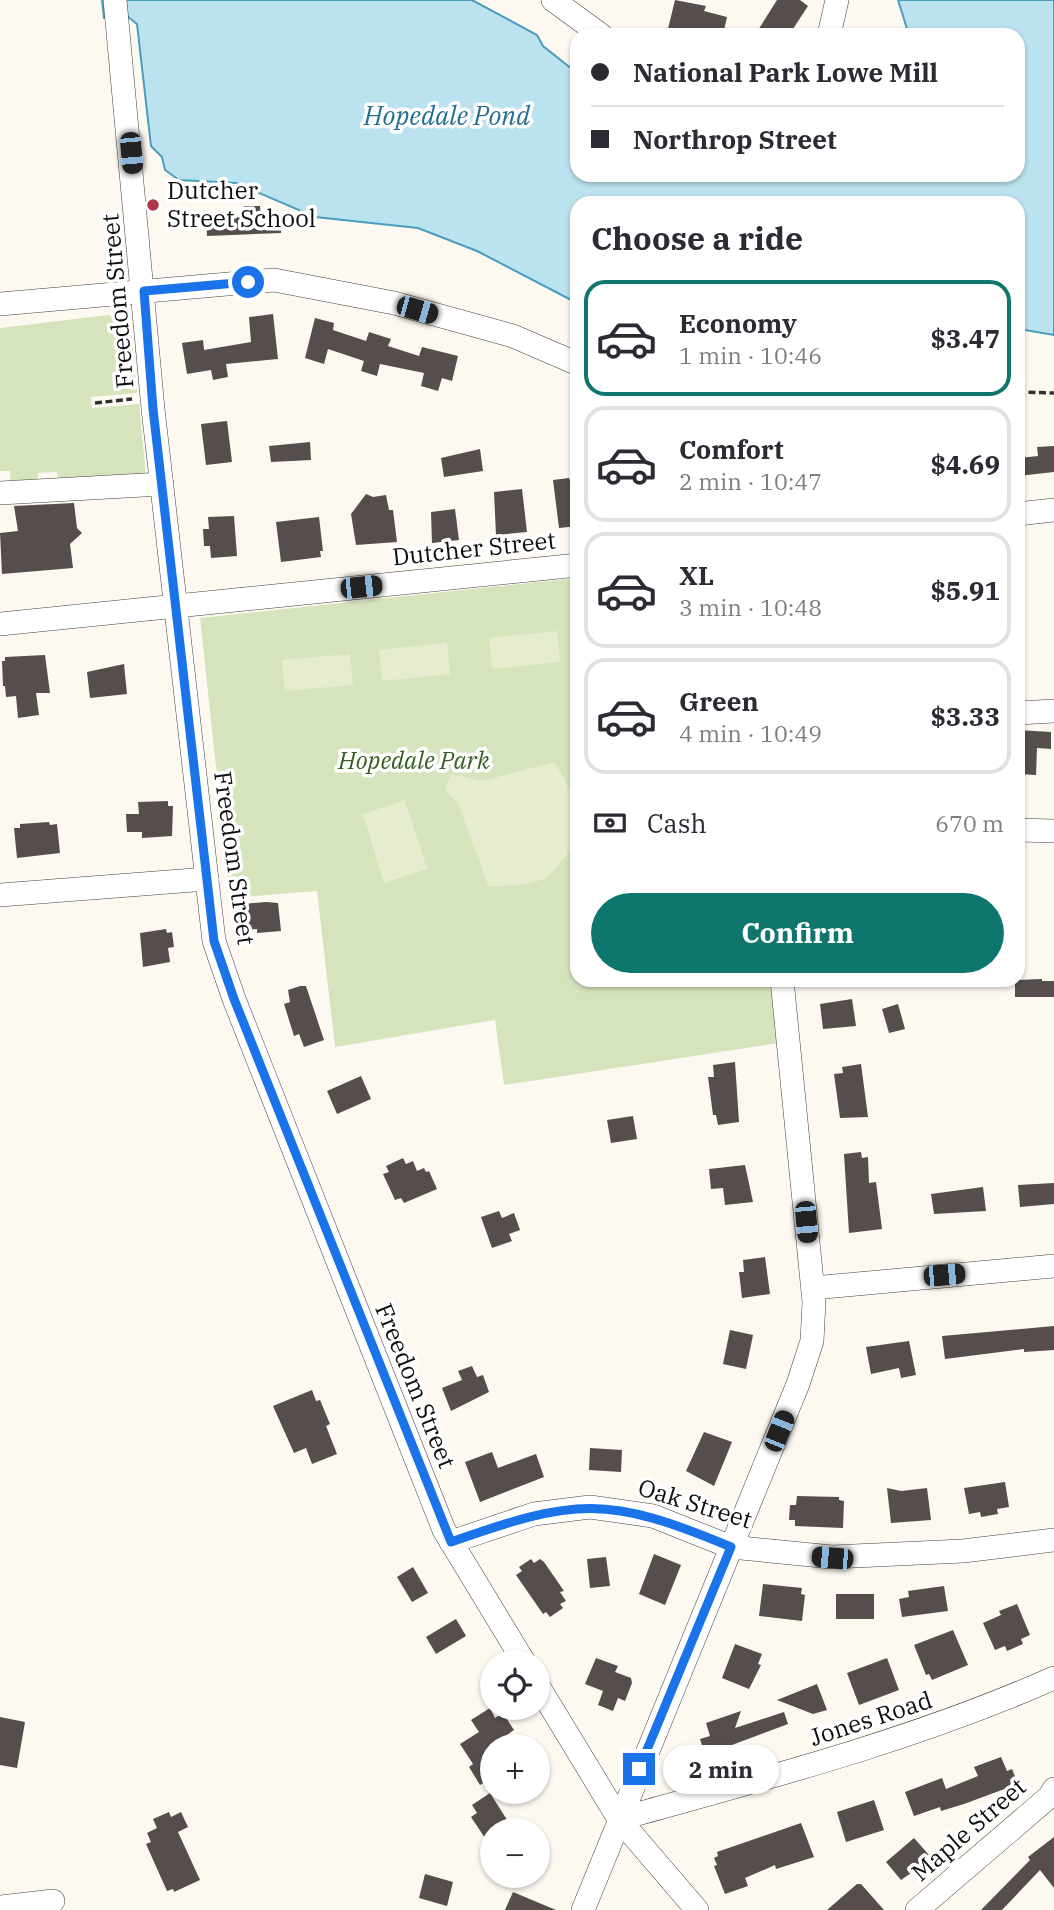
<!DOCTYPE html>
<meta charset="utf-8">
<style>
body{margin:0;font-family:"IBM Plex Serif",serif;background:#f2f2f3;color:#2b2b33;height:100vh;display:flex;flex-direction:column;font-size:26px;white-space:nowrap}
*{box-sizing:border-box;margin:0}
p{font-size:23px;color:#7c7c81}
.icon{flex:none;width:38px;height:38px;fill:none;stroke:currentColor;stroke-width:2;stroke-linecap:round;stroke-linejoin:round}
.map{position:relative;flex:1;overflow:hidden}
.details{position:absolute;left:570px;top:196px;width:455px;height:791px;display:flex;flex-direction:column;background:#fff;border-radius:21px;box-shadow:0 2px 5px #0004}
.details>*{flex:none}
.hud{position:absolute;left:570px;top:28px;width:455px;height:154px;border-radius:21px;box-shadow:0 2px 5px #0004;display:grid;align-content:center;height:154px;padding:0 21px;background:#fff}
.controls{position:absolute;left:480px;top:1650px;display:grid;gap:14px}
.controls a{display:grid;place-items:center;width:70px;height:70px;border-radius:50%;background:#fff;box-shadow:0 2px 5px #0004;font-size:35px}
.end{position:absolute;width:32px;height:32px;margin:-16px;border:9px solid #1a73e8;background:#fff;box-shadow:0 0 0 4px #fff}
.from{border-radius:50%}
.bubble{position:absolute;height:49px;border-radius:24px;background:#fff;box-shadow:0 2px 5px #0004;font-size:23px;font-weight:800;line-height:49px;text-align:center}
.car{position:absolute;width:21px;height:42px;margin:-21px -10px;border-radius:9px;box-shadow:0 0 5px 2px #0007;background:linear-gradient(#222 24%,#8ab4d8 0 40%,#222 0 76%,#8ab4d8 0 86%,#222 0)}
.hud b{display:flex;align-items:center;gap:24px;height:66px;font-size:26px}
.hud b+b{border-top:2px solid #e1e1e2}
.hud i{width:18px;height:18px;background:#2b2b33}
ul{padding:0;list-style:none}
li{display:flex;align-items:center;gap:21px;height:116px;margin:0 14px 10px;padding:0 7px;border:4px solid #e1e1e2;border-radius:21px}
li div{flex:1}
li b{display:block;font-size:26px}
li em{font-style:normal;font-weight:800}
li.current{border-color:#0f766e}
li>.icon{width:63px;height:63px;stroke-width:1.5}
h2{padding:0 21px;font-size:32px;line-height:84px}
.pay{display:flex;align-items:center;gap:18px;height:77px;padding:0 21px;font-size:26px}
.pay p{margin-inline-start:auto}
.action{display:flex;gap:14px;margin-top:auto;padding:14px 21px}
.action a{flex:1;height:80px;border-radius:42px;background:#0f766e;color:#fff;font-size:28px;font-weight:800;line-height:80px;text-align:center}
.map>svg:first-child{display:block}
.green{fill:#d6e4be}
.pitch{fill:#e6ecce}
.water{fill:#bbe2ef;stroke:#4b9dbd;stroke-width:2}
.building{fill:#554e4c}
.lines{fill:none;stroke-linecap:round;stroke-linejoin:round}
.minor-casing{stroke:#414141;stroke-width:24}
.path{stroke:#303030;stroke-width:3.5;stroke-dasharray:7 3.5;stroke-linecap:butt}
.minor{stroke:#fff;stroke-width:23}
.route{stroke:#1a73e8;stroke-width:9}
.poi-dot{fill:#ad364a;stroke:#fff;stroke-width:2.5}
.labels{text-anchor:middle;stroke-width:7;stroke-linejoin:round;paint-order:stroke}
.poi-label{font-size:24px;fill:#0e0e0e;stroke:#fff;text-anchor:start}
.street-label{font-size:24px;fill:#0e0e0e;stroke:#fff}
.park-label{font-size:24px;font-style:italic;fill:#385e26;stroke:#fff}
.water-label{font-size:26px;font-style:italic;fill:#266f91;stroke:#fff}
</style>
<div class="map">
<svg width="1054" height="1910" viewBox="0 0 1054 1910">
<rect width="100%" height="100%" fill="#fdf9f1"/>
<g class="green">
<path d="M108 315 122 318 131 332 137 393 91 397 92 408 139 404 146 476 58 481 57 472 38 473V482L11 483 10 471H0V328Z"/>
<path d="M577 578 578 980H772L779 1043 504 1085 495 1020 335 1047 317 891 230 898 200 618Z"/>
</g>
<g class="pitch">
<path d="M557 631 560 662 492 669 489 638Z"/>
<path d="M447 643 450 674 382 681 379 650Z"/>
<path d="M350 654 353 685 285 691 282 660Z"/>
<path d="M554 762C577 798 592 830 559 864 554 869 549 877 543 879 527 886 506 885 489 887L459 806 445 789 451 774 483 781Z"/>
<path d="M405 800 427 869 384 883 363 814Z"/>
</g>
<path class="water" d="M102 0H472L537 35 543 46 577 73 578 175H1018V35H909L898 0H1054V335L1019 329 1018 203H578L577 303 477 251 418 228 315 217 236 183 179 180 165 170 162 157 151 146 137 24 127 16 104 18Z"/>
<g class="building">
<path d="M675 0 706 6 704 11 727 17 723 35 667 33Z"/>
<path d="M777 0H800L808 6 789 35H755Z"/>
<path d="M244 206H260L261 216 281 215V233L207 236 206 218 245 217Z"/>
<path d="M273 314 278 359 226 364 228 377 213 380 211 370 187 374 182 343 203 340 204 350 251 342 249 317Z"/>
<path d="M315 318 334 323 333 330 366 341 369 332 391 339 388 346 419 356 422 347 458 356 452 381 442 378 438 391 421 386 424 373 380 364 377 376 361 371 364 361 328 349 324 364 305 358Z"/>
<path d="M227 421 232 462 206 465 201 424Z"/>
<path d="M310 442 311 460 271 462 269 446Z"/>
<path d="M1054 446V472L1018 476V458L1038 456 1037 447Z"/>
<path d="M480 449 483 471 444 477 441 458Z"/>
<path d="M569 478 570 481 578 480V526L559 528 553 480Z"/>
<path d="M522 489 527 532 496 535 494 492Z"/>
<path d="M366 494 373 497 386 495 389 510H393L397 542 356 545 351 514Z"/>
<path d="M74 503 77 528 82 533 70 544 73 568 2 574 0 533 18 531 14 506Z"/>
<path d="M455 509 459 540 432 543 431 512Z"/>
<path d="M234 516 237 556 211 558 210 546H204L203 529H209L208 517Z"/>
<path d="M319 517 323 551H320L321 557 281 562 276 522Z"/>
<path d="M45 655 50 693H36L39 715 18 718 16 696 6 697 5 686H3L2 661H5V657Z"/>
<path d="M124 664 127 694 90 698 87 672Z"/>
<path d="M1018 730 1051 732V749L1037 748 1036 775 1018 774Z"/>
<path d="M168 801V806H173L172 836 142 838V832H127L126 814H139L138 802Z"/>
<path d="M49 822 50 825 57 824 60 853 17 858 14 828H20V824Z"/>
<path d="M266 902 278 903 281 931 257 933V929L245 930 243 904Z"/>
<path d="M166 929 167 933 172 932 174 947 168 948 170 962 143 967 140 933Z"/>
<path d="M1042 979V981H1054V997H1015V980Z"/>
<path d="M300 986H306L324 1040 304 1047 299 1034 294 1036 284 1004 290 1002 288 990Z"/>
<path d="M852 999 856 1026 823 1029 820 1004Z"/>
<path d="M898 1004 905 1029 889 1033 882 1009Z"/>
<path d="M735 1062 739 1122 718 1125 716 1115H713L708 1077H714L713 1065Z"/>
<path d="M861 1064 868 1117 840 1118 834 1074 843 1073 842 1067Z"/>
<path d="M361 1076 371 1099 337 1114 327 1091Z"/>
<path d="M633 1116 637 1139 611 1143 607 1120Z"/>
<path d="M861 1152 862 1158 868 1157 869 1183 876 1182 882 1229 849 1233 844 1154Z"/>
<path d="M403 1158 406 1164 413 1161 417 1171 424 1168 426 1172 429 1171 437 1189 404 1203 401 1198 395 1200 383 1174 389 1172 386 1166Z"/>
<path d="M745 1165 753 1202 725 1205 723 1188 711 1189 709 1169Z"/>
<path d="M1054 1183V1204L1020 1207 1018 1185Z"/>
<path d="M983 1187 986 1211 934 1214 931 1194Z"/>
<path d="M499 1211 502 1218 514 1213 520 1230 509 1234 512 1241 492 1248 481 1217Z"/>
<path d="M765 1257 770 1294 742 1298 739 1272H744L743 1260Z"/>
<path d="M1054 1326V1350L1024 1352V1349L945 1359 942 1336Z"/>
<path d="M730 1330 753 1335 746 1369 723 1364Z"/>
<path d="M909 1341 916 1375 901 1378 899 1368 871 1374 866 1347Z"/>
<path d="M472 1366 477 1377 483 1375 489 1392 451 1411 442 1388 462 1380 458 1371Z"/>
<path d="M312 1390 316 1401 320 1400 330 1424 326 1426 337 1454 312 1464 306 1448 294 1453 273 1406Z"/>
<path d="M704 1432 732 1442 714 1486 686 1471Z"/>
<path d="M590 1448 622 1450 621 1472 589 1470Z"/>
<path d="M492 1452 498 1468 536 1454 544 1477 480 1502 465 1462Z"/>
<path d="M1005 1482 1009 1507 997 1509 998 1514 981 1517 980 1512 969 1514 964 1488Z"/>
<path d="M887 1488 901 1491 927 1488 931 1520 891 1523Z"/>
<path d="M797 1496 839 1497V1500L844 1501 843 1528 795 1526V1520H789L790 1505H796Z"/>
<path d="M654 1554 681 1565 665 1605 639 1594Z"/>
<path d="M606 1557 610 1586 590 1588 587 1559Z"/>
<path d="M531 1559 534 1563 540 1559 544 1562 564 1591 560 1592 566 1601 560 1604 563 1608 550 1617 546 1612 543 1614 516 1575 522 1571 519 1567Z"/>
<path d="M413 1567 428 1593 412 1602 397 1577Z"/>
<path d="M763 1584 802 1588 801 1594 805 1595 802 1621 759 1616Z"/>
<path d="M944 1586 948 1611 902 1617 899 1599 909 1597 908 1591Z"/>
<rect x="836" y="1594" width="38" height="25"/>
<path d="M1017 1604 1030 1635 1021 1639 1023 1644 1007 1651 1005 1646 995 1650 983 1623 1001 1615 999 1611Z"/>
<path d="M456 1619 466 1636 436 1654 426 1637Z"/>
<path d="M953 1630 968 1665 932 1680 929 1674 926 1675 914 1645Z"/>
<path d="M735 1644 762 1654 758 1664 761 1665 749 1689 722 1678Z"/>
<path d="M596 1658 618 1666 615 1672 631 1678 632 1683 625 1701 618 1698 613 1711 598 1705 603 1691 585 1684Z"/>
<path d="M887 1658 899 1690 859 1705 847 1673Z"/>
<path d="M817 1684 827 1710 813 1714 777 1700Z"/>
<path d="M490 1708 495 1718 503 1713 514 1730 507 1735 514 1746H492V1778L480 1785 469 1767 473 1764 460 1744 479 1732 471 1720Z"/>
<path d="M741 1711 735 1728 784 1712 788 1724 705 1755 700 1739 710 1736 706 1723Z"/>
<path d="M0 1717 25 1722 17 1768 0 1765Z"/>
<path d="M1001 1757 1007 1771 1012 1769 1018 1784 964 1804 941 1811 940 1807 914 1816 905 1792 942 1778 946 1789 978 1776 974 1767Z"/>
<path d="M490 1793 509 1823 492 1830 485 1838 471 1817 477 1813 472 1805Z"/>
<path d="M874 1800 884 1830 846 1842 837 1812Z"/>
<path d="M169 1812 171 1817 181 1812 188 1827 178 1832 200 1880 174 1892 173 1889 167 1891 146 1844 151 1842 147 1833 157 1828 153 1819Z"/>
<path d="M801 1823 814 1857 776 1869 775 1865 745 1878 748 1886 725 1894 714 1866 717 1865 714 1858 718 1856 717 1852Z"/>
<path d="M1054 1837V1888L1040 1870 1002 1910H981L1030 1860 1028 1857Z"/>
<path d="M914 1838 929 1855 922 1861 924 1864 901 1880 886 1862Z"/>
<path d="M425 1874 453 1882 447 1906 419 1898Z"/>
<path d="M857 1884H861L884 1910H827Z"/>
<path d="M513 1892 556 1910H505Z"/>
</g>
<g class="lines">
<g class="minor-casing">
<g id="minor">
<path d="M115 0 153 409 214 941 234 999 444 1530 524 1662"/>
<path d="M553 0 601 35"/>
<path d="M829 35 837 0"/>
<path d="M0 304 274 280 394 303 513 336 578 364"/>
<path d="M0 493 162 484"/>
<path d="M1018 514 1054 510"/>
<path d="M0 624 578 565"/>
<path d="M1018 713 1054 711"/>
<path d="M1018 830 1054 831"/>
<path d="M0 895 207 879"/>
<path d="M813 1288 1054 1266"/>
<path d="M451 1542 534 1514 590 1507 653 1516 731 1547 832 1557 963 1551 1054 1540"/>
<path d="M537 1684 619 1819 697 1910"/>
<path d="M619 1819C767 1778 914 1740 1054 1678"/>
<path d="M0 1907 53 1901"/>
<path d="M583 1910 798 1384 812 1341 814 1302 782 980"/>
<path d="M917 1910 1049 1797 1054 1789"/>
</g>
</g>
<g class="path">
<path d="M1018 392 1054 393"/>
<path d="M95 403 132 399"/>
</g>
<use href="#minor" class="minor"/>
</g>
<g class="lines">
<path class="route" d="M248 282 144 291 153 409 214 941 234 999 451 1542C576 1498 607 1495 731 1547L639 1769"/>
</g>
<circle class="poi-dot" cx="153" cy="205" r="7"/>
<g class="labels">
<g class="poi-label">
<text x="167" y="199">Dutcher<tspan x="167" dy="28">Street School</tspan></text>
</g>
<g class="street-label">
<text transform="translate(118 301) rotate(-95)" y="8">Freedom Street</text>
<text transform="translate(474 549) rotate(-6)" y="8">Dutcher Street</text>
<text transform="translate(234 858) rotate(82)" y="8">Freedom Street</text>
<text transform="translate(415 1386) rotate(68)" y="8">Freedom Street</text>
<text transform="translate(695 1504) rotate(17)" y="8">Oak Street</text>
<text transform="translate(871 1719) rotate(-18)" y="8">Jones Road</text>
<text transform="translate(969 1830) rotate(-41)" y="8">Maple Street</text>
</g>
<g class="park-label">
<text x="414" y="769">Hopedale Park</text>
</g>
<g class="water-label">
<text x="447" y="125">Hopedale Pond</text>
</g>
</g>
</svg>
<div class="controls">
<a><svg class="icon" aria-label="locate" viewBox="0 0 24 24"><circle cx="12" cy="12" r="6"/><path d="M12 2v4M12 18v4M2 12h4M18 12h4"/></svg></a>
<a>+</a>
<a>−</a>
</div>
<i class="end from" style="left:248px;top:282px"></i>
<i class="end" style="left:639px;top:1769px"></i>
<div class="bubble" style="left:663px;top:1745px;width:116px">2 min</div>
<i class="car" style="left:131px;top:153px;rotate:175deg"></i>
<i class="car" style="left:417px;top:310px;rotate:106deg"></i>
<i class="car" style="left:361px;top:587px;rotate:84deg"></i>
<i class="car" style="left:806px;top:1222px;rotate:175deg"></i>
<i class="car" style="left:944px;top:1275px;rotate:85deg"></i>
<i class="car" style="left:779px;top:1431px;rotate:22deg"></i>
<i class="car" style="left:832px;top:1558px;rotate:275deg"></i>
<div class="hud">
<b><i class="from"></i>National Park Lowe Mill</b>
<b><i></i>Northrop Street</b>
</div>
<section class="details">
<h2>Choose a ride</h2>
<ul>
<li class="current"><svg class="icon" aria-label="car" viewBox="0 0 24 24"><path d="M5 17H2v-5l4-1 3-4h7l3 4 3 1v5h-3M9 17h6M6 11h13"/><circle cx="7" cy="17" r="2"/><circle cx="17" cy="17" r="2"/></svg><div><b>Economy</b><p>1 min · 10:46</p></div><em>$3.47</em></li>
<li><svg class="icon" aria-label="car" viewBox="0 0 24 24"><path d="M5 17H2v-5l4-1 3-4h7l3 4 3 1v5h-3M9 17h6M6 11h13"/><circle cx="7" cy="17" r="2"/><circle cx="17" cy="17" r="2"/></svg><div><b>Comfort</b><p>2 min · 10:47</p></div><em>$4.69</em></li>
<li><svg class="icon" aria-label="car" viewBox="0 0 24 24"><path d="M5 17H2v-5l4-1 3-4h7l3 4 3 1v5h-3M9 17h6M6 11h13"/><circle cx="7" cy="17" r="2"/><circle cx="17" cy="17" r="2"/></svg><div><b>XL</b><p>3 min · 10:48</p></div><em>$5.91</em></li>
<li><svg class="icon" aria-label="car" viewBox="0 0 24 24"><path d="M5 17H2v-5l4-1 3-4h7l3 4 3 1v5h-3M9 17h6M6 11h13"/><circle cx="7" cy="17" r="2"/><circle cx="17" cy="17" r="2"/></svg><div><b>Green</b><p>4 min · 10:49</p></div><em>$3.33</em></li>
</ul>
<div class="pay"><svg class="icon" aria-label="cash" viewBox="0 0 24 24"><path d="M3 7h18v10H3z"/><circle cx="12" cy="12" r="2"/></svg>Cash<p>670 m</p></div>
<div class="action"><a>Confirm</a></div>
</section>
</div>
